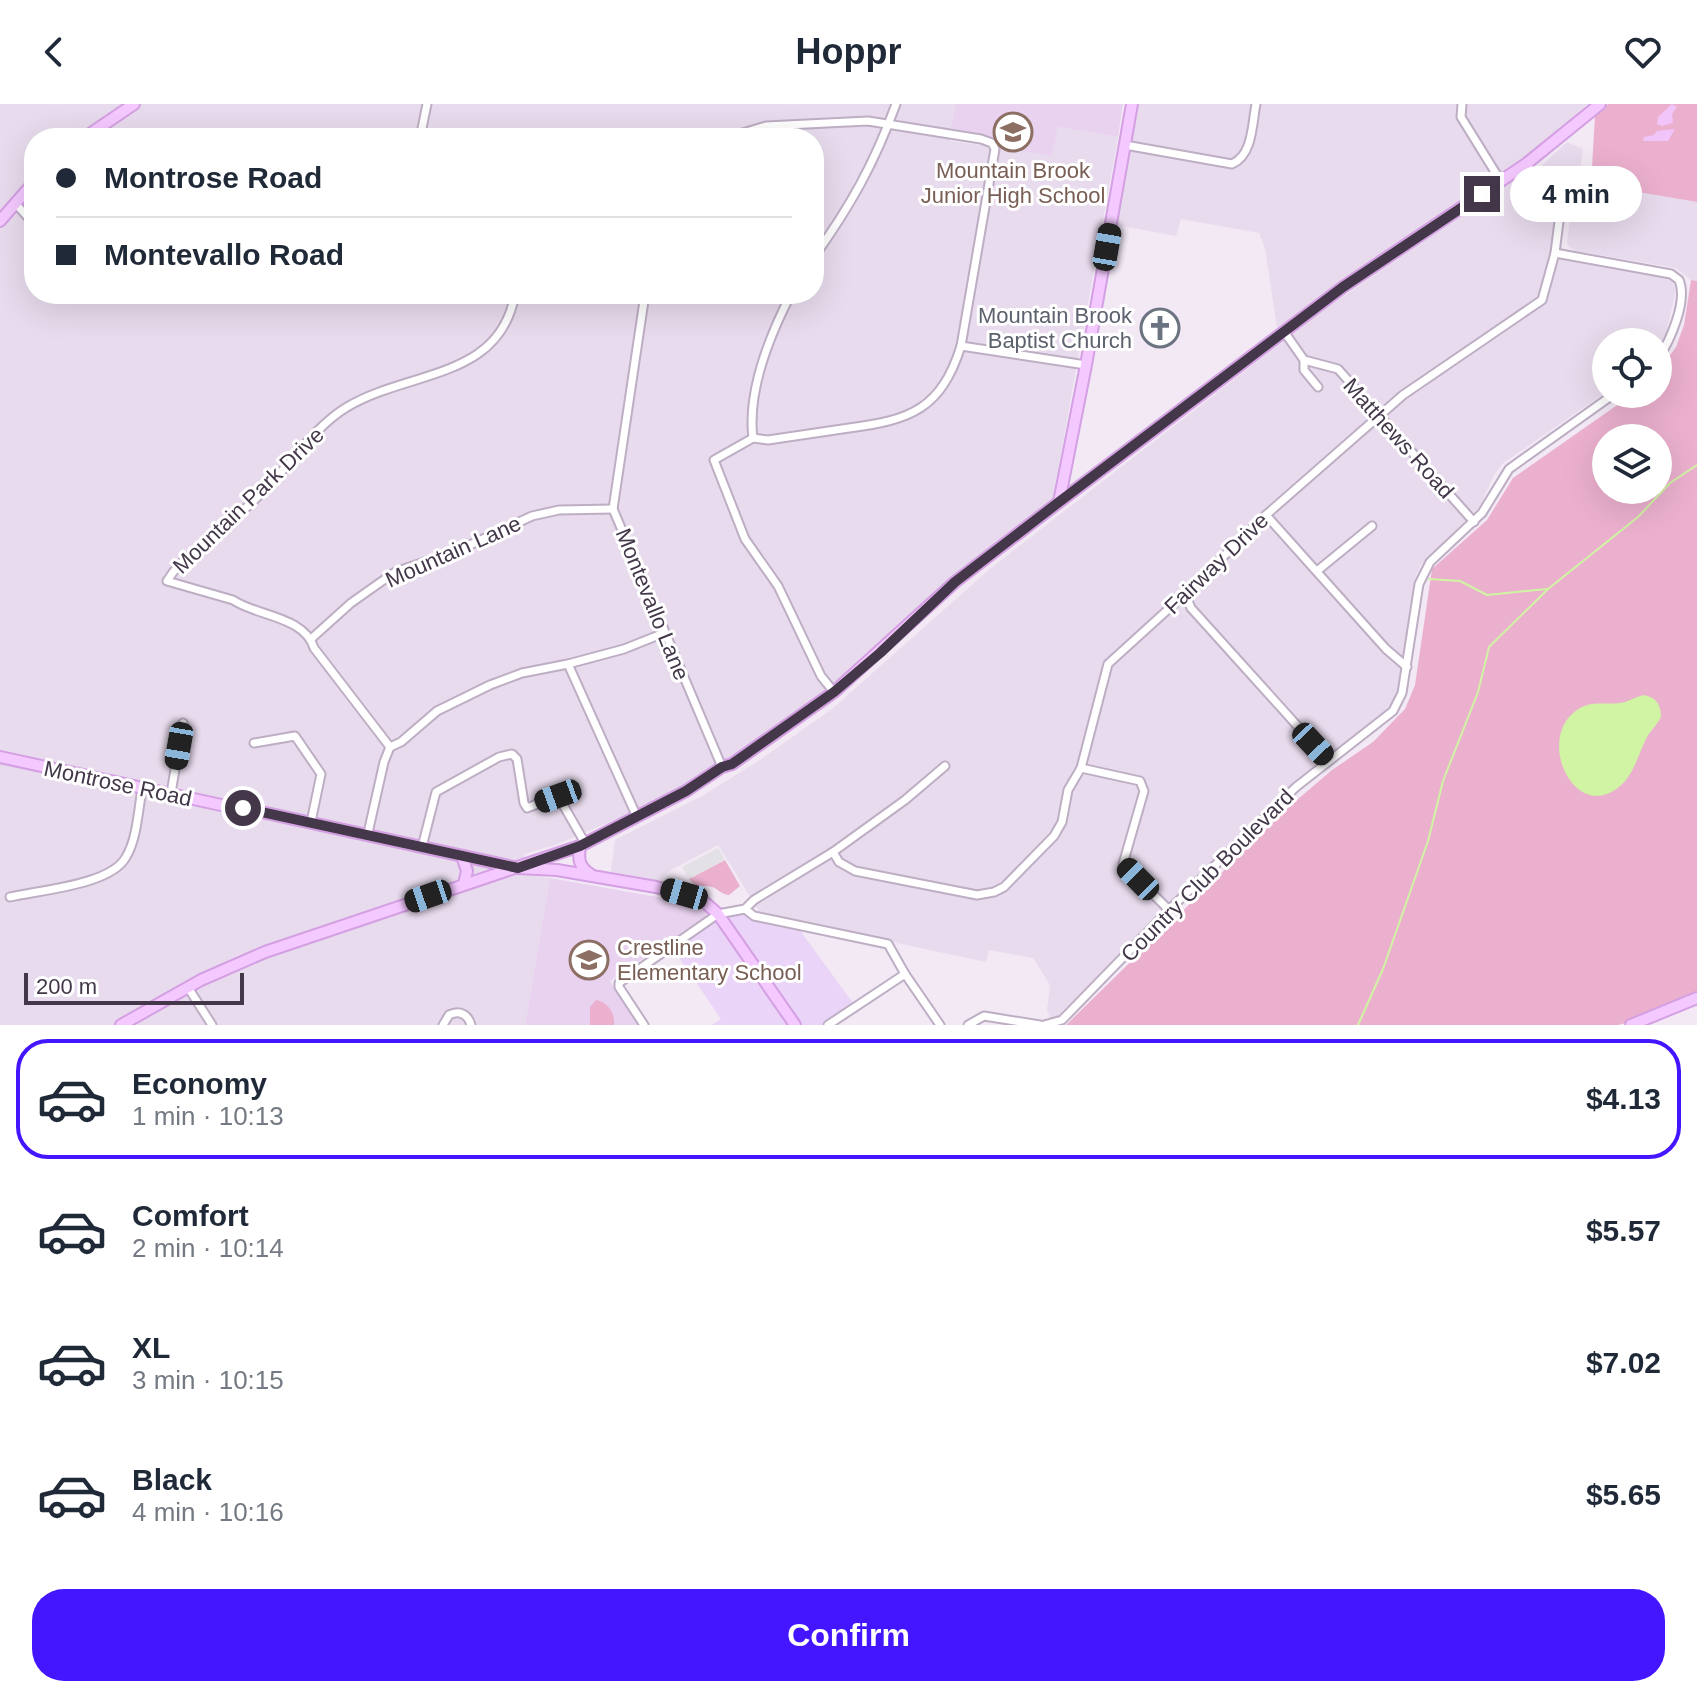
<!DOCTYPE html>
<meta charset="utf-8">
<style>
body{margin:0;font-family:Helvetica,sans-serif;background:#f2f2f3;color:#1f2937;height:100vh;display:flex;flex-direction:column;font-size:30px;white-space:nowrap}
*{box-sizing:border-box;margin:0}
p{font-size:26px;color:#747a83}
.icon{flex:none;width:44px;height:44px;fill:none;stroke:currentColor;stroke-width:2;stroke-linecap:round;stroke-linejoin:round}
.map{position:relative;height:921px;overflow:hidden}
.drawer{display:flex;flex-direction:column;background:#fff;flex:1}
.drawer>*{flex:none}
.top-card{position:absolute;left:24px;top:24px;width:800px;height:176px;border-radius:32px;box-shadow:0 8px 32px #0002;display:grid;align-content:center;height:176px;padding:0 32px;background:#fff}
.tools{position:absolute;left:1592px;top:224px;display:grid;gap:16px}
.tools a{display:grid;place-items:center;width:80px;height:80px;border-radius:50%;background:#fff;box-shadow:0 8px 32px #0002;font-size:40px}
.scale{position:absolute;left:24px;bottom:20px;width:220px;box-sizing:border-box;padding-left:8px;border:4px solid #433749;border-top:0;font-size:22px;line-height:28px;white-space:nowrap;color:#433749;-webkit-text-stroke:6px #fff;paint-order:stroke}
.end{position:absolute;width:36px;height:36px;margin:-18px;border:10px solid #433749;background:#fff;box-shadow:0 0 0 4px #fff}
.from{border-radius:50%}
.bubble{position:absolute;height:56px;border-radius:28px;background:#fff;box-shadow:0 8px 32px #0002;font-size:26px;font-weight:800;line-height:56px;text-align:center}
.car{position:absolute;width:24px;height:48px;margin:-24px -12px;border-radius:10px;box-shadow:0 0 6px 2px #0007;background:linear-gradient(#222 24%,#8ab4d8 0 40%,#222 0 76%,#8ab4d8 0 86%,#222 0)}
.top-card b{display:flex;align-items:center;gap:28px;height:76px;font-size:30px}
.top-card b+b{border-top:2px solid #e0e1e3}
.top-card i{width:20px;height:20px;background:#1f2937}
ul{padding:14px 0 0;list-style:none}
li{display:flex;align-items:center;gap:24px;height:120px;margin:0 16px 12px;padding:0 16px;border:4px solid transparent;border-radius:32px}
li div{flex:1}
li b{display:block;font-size:30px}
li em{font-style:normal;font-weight:800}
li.active{border-color:#4316ff}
li>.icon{width:72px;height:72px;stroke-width:1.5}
.cta{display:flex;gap:16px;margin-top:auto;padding:16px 32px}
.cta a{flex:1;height:92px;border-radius:32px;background:#4316ff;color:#fff;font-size:32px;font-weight:800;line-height:92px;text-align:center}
header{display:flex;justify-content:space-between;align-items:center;height:104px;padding:0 32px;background:#fff;font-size:36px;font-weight:800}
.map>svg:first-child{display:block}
.residential{fill:#e8dbed;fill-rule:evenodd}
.commercial{fill:#ead4f7}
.education{fill:#e8d2ef}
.green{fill:#ebb0ce;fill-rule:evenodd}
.sand{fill:#f1c4fa}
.parking{fill:#e4e1e6}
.water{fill:#d0f4a3}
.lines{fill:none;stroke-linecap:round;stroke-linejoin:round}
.stream{stroke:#d0f4a3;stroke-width:2}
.street-casing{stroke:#bdaec4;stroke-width:11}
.secondary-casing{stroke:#d49fe3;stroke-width:14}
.street{stroke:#fff;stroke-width:7}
.secondary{stroke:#f4c9ff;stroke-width:10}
.route{stroke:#433749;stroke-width:10}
.labels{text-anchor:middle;stroke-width:6;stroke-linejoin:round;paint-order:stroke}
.education-label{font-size:22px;fill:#785e54;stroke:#fff}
.worship-label{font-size:22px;fill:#5b616d;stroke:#fff;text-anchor:end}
.street-label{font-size:22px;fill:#433749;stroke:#fff}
</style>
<header><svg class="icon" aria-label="back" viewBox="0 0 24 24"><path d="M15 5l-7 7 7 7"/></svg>Hoppr<svg class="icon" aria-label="heart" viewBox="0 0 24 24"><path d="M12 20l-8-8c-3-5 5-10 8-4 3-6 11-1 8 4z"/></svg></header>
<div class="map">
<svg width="1697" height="921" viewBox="0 0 1697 921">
<rect width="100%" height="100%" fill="#f2e9f5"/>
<g class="residential">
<path d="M0 0H956L950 37 986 42 990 47 1003 44 1052 52 1058 23 1118 33 1053 393 1048 401 827 587 716 665 626 711 555 741 524 750 527 771 550 774 525 921H0ZM34 34H814V190H34Z"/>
<path d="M1138 0H1588L1531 48 1359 164 1277 224 1265 144 1259 129 1181 115 1176 132 1117 121Z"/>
<path d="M1567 38 1583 45 1579 74 1562 71 1540 63Z"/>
<path d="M1523 74 1554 82 1560 93 1551 151 1562 156 1668 175 1673 179 1676 185 1665 235 1658 246V238H1606V288L1502 360 1494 371 1480 402 1420 462 1414 477 1398 588 1393 598 1386 608 1319 657 1280 692 1058 912 1050 914 1047 906 1050 881 1033 854 989 846 986 858 761 810 718 741 671 766 658 777 611 768 615 736 702 692 760 656 832 605 991 464 1325 205 1513 76Z"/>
<path d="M1575 80H1591L1697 98V177L1691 176 1676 164 1576 147 1569 143 1567 138Z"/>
</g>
<path class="commercial" d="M718 810 754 812 796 821 856 903 828 921H712L721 915 671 842Z"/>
<g class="education">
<path d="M956 0H1123L1118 33 1058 23 1052 52 1003 44 998 35 951 24Z"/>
<path d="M550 774 691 799 709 810 610 877 639 921H525Z"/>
</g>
<g class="green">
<path d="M1608 0H1697V98L1591 80 1595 12Z"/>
<path d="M1691 176 1697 177V891L1638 916 1618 921H1066L1291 701 1332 666 1373 638 1405 605 1415 581 1432 465 1487 416 1513 374 1633 290H1658V268L1676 243 1684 221ZM1606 334H1658V386H1606Z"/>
<path d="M725 756 740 782 729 791C720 790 719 785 712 783 701 780 697 785 689 775Z"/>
<path d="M596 896C608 898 615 909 614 921H590V903Z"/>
</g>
<g class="sand">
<path d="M1672 0 1677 3 1672 10 1673 19 1662 22 1657 20 1658 13Z"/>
<path d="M1675 25 1668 37H1643L1644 33 1654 31 1657 27Z"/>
</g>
<path class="parking" d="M718 744 725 756 689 775 682 763Z"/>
<path class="water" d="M1643 591C1656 593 1661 600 1661 613 1657 621 1651 626 1647 633 1638 650 1635 669 1620 682 1577 719 1538 642 1572 610 1590 593 1606 603 1625 598 1631 596 1636 593 1643 591Z"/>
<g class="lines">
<g class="stream">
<path d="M1429 475 1460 477 1487 491 1547 485"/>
<path d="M1358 921 1383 865 1428 737 1443 677 1478 588 1489 543 1548 485 1638 413 1670 379 1697 361"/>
</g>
<g class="street-casing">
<g id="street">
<path d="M1462 0 1461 13 1500 76"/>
<path d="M420 34 427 0"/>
<path d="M726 34 766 22 868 17 981 35 992 39 995 45 961 242C941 305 911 316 849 324 822 328 795 332 768 336L753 334 714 356 745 435 778 482 821 572 834 588"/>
<path d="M1125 41 1232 60C1253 51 1252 20 1256 0"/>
<path d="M15 99 34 120"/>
<path d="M1555 149 1671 170 1679 176C1688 197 1670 237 1658 255"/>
<path d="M814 153C851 101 874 60 896 0"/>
<path d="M235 190 253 193 273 190"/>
<path d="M645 190 613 405 722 663"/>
<path d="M1285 229 1304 256 1338 265 1474 418"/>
<path d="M961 242 1086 261"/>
<path d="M1304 256V266L1318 283"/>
<path d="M753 334C747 287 770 231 791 190"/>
<path d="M1266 411 1386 545 1407 563"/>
<path d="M1317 467 1372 422"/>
<path d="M1185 490 1191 504 1329 657"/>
<path d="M311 535 351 499 395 468 457 447 532 412 559 406 613 405"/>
<path d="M568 560 637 713"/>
<path d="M254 639 295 632 321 670 311 718"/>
<path d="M390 643 314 544C304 512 256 512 233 496L167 477C179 457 193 450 210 435 229 420 248 403 265 385 292 359 314 323 347 303 409 266 500 276 515 190"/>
<path d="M390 643 401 638 437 607 490 581 522 569 568 560 624 545 664 529"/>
<path d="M1081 664 1140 677 1144 687 1123 760 1169 806"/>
<path d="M171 689 183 619"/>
<path d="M368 729 384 658 390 643"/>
<path d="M422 743 436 688 499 653 512 650 517 655 524 699 527 704 558 692 585 739"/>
<path d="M833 748 839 758 855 767 977 791 994 788 1004 783 1054 732 1062 718 1068 686 1081 664 1108 560 1185 490 1266 411 1403 291 1542 196 1555 149 1564 78 1559 74 1532 69 1526 60"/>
<path d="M10 793C40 786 111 781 126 753 137 735 138 707 142 686"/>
<path d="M745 805 754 812 888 840 905 870 940 921"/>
<path d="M189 885 212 921"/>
<path d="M443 921 449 911C459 906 468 910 471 921"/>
<path d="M644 921 619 883V879L718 810 745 805 754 796 833 748 905 696 945 662"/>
<path d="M828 921 905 870"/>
<path d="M968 921 984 912 1040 921"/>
<path d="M1044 921 1062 916 1169 806 1296 683 1393 607 1402 589 1419 480 1430 458 1482 409 1509 365 1614 290"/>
</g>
</g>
<g class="secondary-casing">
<g id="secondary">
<path d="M84 34 134 0"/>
<path d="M0 117 34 78"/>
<path d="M1059 398 1086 261 1132 0"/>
<path d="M0 653 235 704H243L518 764 557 766 656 783 701 795 718 810 795 921"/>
<path d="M580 742C578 755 579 763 590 770"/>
<path d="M462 752 467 767 464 780"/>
<path d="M121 921 201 876 265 848 580 742 686 687 722 663 732 660 834 588 955 478 1059 398 1343 183 1526 60 1600 0"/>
<path d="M1631 921 1697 894"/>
</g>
</g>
<use href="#street" class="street"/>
<use href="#secondary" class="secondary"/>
</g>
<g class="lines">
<path class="route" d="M243 704 518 764 580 742 686 687 722 663 732 660 834 588 880 549 955 478 1059 398 1343 183 1482 90"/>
</g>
<defs>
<g id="school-ring" transform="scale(2)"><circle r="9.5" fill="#fff" stroke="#8d6e63" stroke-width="1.5"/><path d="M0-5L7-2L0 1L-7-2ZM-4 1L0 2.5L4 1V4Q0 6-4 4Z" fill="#8d6e63"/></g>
<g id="church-ring" transform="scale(2)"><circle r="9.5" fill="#fff" stroke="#6b7280" stroke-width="1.5"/><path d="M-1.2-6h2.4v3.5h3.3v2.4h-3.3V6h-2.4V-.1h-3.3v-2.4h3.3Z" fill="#6b7280"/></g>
</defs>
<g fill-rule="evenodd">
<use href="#school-ring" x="1013" y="28"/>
<use href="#church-ring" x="1160" y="224"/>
<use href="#school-ring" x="589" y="856"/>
</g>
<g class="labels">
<g class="education-label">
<text x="1013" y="74">Mountain Brook<tspan x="1013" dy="25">Junior High School</tspan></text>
<text x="617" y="851" text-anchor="start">Crestline<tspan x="617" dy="25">Elementary School</tspan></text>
</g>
<g class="worship-label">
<text x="1132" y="219">Mountain Brook<tspan x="1132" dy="25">Baptist Church</tspan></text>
</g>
<g class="street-label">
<text transform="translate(1399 334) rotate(48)" y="8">Matthews Road</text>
<text transform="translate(248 396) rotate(-44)" y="8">Mountain Park Drive</text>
<text transform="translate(453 447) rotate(-24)" y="8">Mountain Lane</text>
<text transform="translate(1216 459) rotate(-44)" y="8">Fairway Drive</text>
<text transform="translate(653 500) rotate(68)" y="8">Montevallo Lane</text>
<text transform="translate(118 679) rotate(12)" y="8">Montrose Road</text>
<text transform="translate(1207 771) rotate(-45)" y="8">Country Club Boulevard</text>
</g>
</g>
</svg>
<div class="tools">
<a><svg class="icon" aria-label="locate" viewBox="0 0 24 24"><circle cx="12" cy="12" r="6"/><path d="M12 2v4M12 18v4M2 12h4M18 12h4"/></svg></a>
<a><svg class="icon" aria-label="layers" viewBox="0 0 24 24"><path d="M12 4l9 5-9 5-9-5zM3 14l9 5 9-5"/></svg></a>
</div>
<div class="scale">200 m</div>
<i class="end from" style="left:243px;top:704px"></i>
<i class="end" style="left:1482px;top:90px"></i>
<div class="bubble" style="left:1510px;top:62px;width:132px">4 min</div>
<i class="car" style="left:1107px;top:143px;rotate:10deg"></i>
<i class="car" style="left:1313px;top:640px;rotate:137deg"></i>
<i class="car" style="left:179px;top:642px;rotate:190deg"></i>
<i class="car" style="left:558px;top:692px;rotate:250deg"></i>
<i class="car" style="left:1138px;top:775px;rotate:315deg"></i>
<i class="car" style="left:684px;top:790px;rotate:286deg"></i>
<i class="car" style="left:428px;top:792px;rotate:251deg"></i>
<div class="top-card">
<b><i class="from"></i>Montrose Road</b>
<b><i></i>Montevallo Road</b>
</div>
</div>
<section class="drawer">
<ul>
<li class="active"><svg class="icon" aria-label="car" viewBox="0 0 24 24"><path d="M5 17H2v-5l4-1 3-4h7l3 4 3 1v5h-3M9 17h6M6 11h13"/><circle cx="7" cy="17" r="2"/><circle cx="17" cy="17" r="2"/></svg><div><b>Economy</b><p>1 min · 10:13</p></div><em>$4.13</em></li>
<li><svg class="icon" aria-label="car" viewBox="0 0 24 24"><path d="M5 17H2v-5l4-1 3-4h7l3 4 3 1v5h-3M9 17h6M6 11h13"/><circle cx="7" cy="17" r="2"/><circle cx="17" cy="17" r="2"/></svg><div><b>Comfort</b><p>2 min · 10:14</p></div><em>$5.57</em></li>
<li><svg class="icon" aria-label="car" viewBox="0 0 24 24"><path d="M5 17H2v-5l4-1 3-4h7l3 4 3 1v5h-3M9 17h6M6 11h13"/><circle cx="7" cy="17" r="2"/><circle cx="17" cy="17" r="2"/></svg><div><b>XL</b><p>3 min · 10:15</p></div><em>$7.02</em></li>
<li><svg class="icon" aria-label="car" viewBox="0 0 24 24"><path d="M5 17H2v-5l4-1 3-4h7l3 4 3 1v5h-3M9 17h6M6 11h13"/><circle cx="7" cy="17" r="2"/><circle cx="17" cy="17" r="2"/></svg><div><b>Black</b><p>4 min · 10:16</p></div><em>$5.65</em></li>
</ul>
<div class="cta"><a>Confirm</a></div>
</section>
